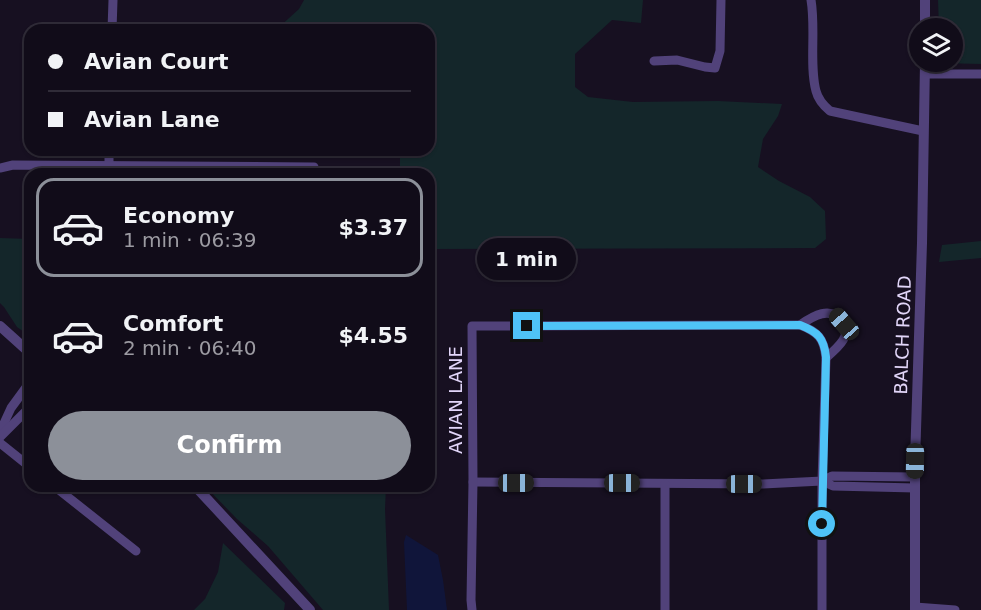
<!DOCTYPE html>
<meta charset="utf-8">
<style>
body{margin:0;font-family:"DejaVu Sans",sans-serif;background:#1e1a26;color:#f1f3f6;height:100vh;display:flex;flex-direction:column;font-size:22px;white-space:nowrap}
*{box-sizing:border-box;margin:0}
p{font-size:20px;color:#9c9ba2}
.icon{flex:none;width:33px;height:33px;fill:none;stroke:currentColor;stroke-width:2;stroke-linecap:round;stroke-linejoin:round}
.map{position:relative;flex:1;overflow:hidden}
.sheet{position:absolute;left:24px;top:168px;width:411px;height:324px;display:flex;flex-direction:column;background:#110c19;border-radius:18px;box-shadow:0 2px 4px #0004,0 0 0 2px #302c38}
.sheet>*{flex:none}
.hud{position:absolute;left:24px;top:24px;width:411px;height:132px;border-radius:18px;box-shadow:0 2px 4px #0004,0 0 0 2px #302c38;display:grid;align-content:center;height:132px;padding:0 24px;background:#110c19}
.buttons{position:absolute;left:909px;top:18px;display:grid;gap:12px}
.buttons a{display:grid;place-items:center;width:54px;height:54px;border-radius:50%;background:#110c19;box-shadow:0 2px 4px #0004,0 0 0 2px #302c38;font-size:30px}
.end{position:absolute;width:27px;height:27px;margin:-14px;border:8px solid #4fc3f7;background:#111;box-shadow:0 0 0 3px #111}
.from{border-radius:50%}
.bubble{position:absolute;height:42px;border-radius:21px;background:#110c19;box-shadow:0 2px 4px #0004,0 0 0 2px #302c38;font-size:20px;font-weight:600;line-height:42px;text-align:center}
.car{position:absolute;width:18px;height:36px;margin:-18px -9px;border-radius:8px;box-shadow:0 0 4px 2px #0007;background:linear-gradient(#222 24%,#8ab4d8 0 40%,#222 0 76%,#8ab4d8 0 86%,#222 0)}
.hud b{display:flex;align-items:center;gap:21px;height:57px;font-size:22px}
.hud b+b{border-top:2px solid #302c38}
.hud i{width:15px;height:15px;background:#f1f3f6}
ul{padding:10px 0 0;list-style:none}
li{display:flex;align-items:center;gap:18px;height:99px;margin:0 12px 9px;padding:0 12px;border:3px solid transparent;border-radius:18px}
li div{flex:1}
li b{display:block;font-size:22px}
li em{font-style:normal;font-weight:600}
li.active{border-color:#8c9099}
li>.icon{width:54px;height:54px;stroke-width:1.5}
.cta{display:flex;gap:12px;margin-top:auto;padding:12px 24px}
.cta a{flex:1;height:69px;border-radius:36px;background:#8c9099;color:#fff;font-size:24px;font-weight:600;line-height:69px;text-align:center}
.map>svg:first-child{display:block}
.green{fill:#14262a}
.water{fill:#10153a}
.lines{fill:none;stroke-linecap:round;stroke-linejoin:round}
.minor{stroke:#51427a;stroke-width:9}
.tertiary{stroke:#51427a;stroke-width:10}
.route{stroke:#4fc3f7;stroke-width:8}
.labels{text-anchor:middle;stroke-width:4.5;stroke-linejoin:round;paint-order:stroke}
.street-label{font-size:18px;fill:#e2d6f9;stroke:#171021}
</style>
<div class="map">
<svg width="981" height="610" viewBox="0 0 981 610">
<rect width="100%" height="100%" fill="#171021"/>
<g class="green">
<path d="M304 0H643L641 23 612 20 575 54V87L588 97 633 102 718 101 782 104 778 116 763 139 758 167 779 181 810 197 825 211 826 239 815 248 429 249V174H400V157L393 150H429V30H273L277 29 299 9Z"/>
<path d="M938 0H981V64L939 63V62H952V28H939Z"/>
<path d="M0 238 30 239V336L17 327 4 307 0 303Z"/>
<path d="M981 241V258L939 262 942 245Z"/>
<path d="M205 486H386L385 509 389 610H323L268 546 237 519Z"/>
<path d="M223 543 285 603 284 610H194L205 599 218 572Z"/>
</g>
<path class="water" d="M406 535 438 555 443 580 447 610H407L404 542Z"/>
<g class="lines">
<g class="minor">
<path d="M811 0C816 29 809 65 816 91 818 99 824 106 830 111L923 131"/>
<path d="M112 30 113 0"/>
<path d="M654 61 677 60 705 67 715 68 720 51 721 0"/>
<path d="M925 74H981"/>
<path d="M109 166V150"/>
<path d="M0 168 13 165 314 167"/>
<path d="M800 325C813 316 831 305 842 322 845 325 846 331 845 336 842 345 833 351 826 358"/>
<path d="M0 432 11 408 30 382"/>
<path d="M0 437 30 407"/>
<path d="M0 443 30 467"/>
<path d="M822 481 833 486 915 488"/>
<path d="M473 482 763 484 822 481 832 476 915 477"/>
<path d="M54 486 136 551"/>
<path d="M915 607 955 610"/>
<path d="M472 610 471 600 473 482 472 326 800 325C818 332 824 338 826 358L822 481V610"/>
<path d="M665 610V484"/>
</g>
<g class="tertiary">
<path d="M925 28V0"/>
<path d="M0 326 30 353"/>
<path d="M195 486 310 610"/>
<path d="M915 610V461L922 243 925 62"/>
</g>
</g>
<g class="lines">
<path class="route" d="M527 326 800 325C818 332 824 338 826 357L822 524"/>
</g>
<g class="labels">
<g class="street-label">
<text transform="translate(903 335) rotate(-88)" y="6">BALCH ROAD</text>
<text transform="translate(456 400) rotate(-90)" y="6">AVIAN LANE</text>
</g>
</g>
</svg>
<div class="buttons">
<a><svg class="icon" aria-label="layers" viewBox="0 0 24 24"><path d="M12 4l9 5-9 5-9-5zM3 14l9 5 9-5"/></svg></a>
</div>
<i class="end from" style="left:822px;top:524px"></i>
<i class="end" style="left:527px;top:326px"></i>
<div class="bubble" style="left:477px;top:238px;width:99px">1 min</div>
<i class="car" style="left:844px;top:324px;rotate:319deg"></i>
<i class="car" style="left:915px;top:461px;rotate:181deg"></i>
<i class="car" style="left:516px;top:483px;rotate:90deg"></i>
<i class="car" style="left:622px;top:483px;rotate:90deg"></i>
<i class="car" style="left:744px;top:484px;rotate:90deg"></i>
<div class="hud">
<b><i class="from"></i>Avian Court</b>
<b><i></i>Avian Lane</b>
</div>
<section class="sheet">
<ul>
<li class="active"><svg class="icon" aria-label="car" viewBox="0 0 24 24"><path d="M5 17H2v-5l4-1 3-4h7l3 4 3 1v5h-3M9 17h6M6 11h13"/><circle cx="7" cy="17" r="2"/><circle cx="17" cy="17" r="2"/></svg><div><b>Economy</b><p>1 min · 06:39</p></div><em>$3.37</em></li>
<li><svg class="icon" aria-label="car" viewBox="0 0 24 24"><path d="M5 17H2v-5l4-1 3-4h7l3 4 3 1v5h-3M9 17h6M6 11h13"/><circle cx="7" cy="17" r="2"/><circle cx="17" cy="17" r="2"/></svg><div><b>Comfort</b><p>2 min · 06:40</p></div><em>$4.55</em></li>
</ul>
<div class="cta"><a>Confirm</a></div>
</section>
</div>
